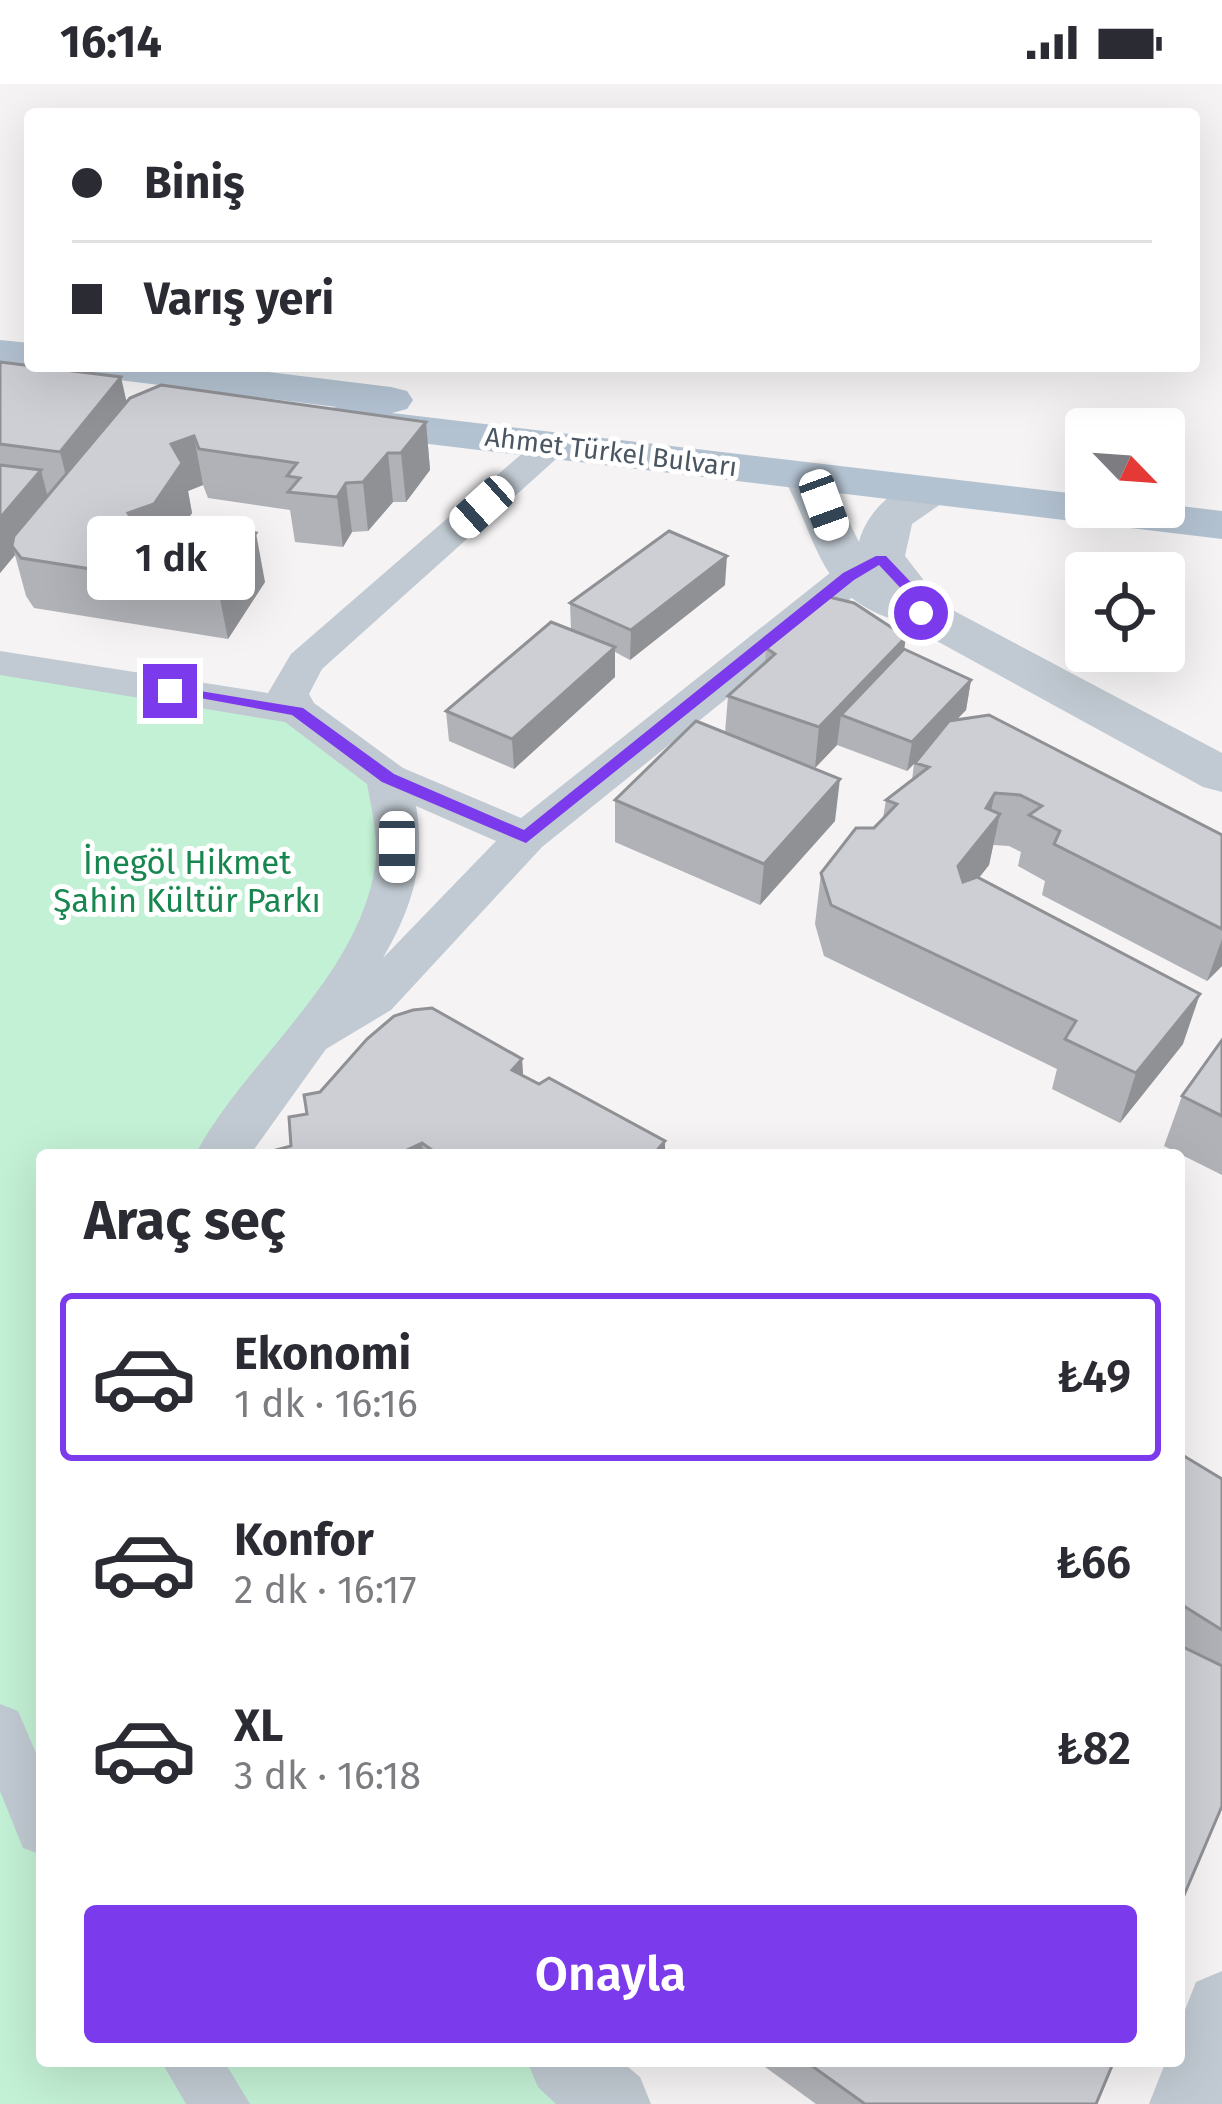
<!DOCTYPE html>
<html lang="tr">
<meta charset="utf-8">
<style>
body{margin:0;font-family:"Fira Sans",sans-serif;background:#f7f7f7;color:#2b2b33;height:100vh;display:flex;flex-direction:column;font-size:45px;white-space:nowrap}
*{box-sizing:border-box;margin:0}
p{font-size:39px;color:#7c7c81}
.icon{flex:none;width:66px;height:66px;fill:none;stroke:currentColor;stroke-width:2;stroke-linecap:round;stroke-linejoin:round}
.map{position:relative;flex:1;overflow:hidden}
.drawer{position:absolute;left:36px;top:1065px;width:1149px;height:918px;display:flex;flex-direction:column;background:#fff;border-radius:12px;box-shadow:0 12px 48px #0002}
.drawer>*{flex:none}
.top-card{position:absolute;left:24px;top:24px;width:1176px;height:264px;border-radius:12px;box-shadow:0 12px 48px #0002;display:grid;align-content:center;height:264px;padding:0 48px;background:#fff}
.needle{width:78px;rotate:115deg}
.fabs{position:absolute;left:1065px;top:324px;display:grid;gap:24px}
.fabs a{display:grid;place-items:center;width:120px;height:120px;border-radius:12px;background:#fff;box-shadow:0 12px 48px #0002;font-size:60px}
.end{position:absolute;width:54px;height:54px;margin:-27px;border:15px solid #7c3aed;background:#fff;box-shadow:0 0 0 6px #fff}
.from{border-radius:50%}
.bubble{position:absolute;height:84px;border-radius:12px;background:#fff;box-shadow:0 12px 48px #0002;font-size:39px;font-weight:600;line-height:84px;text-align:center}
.car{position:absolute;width:36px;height:72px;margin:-36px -18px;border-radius:15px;box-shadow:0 0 9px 3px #0007;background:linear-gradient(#fff 24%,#345 0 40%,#fff 0 76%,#345 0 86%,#fff 0)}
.top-card b{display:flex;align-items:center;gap:42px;height:114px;font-size:45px}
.top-card b+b{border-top:3px solid #e1e1e2}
.top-card i{width:30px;height:30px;background:#2b2b33}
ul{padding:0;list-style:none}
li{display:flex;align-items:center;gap:36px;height:168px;margin:0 24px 18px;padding:0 24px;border:6px solid transparent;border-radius:12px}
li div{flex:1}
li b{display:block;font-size:45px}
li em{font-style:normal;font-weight:600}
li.current{border-color:#7c3aed}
li>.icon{width:108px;height:108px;stroke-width:1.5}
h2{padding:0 48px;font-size:54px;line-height:144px}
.button{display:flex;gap:24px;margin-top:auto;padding:24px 48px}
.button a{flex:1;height:138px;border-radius:12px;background:#7c3aed;color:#fff;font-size:48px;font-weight:600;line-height:138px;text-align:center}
.status{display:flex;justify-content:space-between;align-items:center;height:84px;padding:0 60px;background:#fff;direction:ltr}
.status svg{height:33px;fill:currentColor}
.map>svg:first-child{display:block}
.green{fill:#c3f1d5}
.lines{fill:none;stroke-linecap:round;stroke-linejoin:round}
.pedestrian{fill:#c1cad2;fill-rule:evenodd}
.minor{fill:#c1cad2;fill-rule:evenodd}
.tertiary{fill:#c1cad2;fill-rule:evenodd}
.primary{fill:#b3c2d1;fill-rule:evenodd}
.wall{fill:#b0b2b7}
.shaded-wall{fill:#909195}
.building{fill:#cdcfd5;stroke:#909195;stroke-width:3}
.route{fill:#7c3aed}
.labels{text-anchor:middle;stroke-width:10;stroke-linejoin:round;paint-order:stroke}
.far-street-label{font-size:27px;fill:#4a5661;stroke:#fff}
.park-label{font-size:33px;fill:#17864f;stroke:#fff}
</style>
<div class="status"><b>16:14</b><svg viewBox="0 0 49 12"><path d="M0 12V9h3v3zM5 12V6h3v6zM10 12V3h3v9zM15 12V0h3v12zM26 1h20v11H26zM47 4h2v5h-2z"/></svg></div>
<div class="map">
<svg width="1222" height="2020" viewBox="0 0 1222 2020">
<rect width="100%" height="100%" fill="#f5f3f3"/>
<path class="green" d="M0 579 297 627 388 694 397 787 221 1071H42V1977H564L613 2020H0Z"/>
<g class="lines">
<g class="pedestrian">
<path d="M0 1620 18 1627 42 1683V1771L23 1764 0 1707Z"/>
<path d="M161 1977H224L250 2020H186Z"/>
</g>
<g class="minor">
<path d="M553 349 571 360 565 367 322 585 309 610 314 619 403 684 521 734 835 485 881 464 900 475 542 763 391 926 326 965 250 1071H195C246 975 357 896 375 783 379 755 372 727 367 700L285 638 0 591V567L268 609 291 570 541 353ZM416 722 496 757 383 874C412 824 426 780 416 722Z"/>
<path d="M1222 1887V2020H1149L1166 1977H1179V1941L1196 1898Z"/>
<path d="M527 1977H621L640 1993 651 2020H556L538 2003Z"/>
</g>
<path class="tertiary" d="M804 378 820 382 826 391 859 458C869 418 915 386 955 396L961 406 912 440 905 472 943 521 1222 669V708L1203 703 904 539C816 514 821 460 782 391L788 382Z"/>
<g class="primary">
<path d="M0 256 30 259V282H42H0Z"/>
<path d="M89 282H219L391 303 407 307 413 316 407 325 392 329 1086 411V423L1164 420 1222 427V455L337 349 321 346 315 336 321 326 337 323 111 295 96 291Z"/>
</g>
</g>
<g class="wall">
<path d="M0 278 127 318 426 338 430 386 406 418H393L368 447 352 448 343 463 295 458 290 426 208 414 203 401 188 407 192 429 187 436 265 498 228 555 34 524 26 512 15 471 0 489Z"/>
<path d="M725 501 630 576 615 568V593L514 685 449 657 446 627 571 546 570 519Z"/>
<path d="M766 564 904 565 971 596 966 626 956 636 1222 751V882L1207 897 1042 811 1045 797 1018 782 1021 768 1009 762 993 761 989 781 979 794 1183 960 1120 1039 1052 1005 1057 985 824 872 815 840 821 789 883 734 886 716 912 696 914 680 907 687 837 661 815 684 835 737 760 821 615 758V716L725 649 728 612 765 579Z"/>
<path d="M1222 956V1091L1164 1062 1182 1012Z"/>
<path d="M522 975 523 991 665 1057V1071H269L291 1062 320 1008Z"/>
<path d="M1179 1369 1222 1395V1722L1179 1823Z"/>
<path d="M757 1977H1114L1096 2020H816Z"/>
</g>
<g class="shaded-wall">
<path d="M121 293 130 333 70 408 60 368Z"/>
<path d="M426 338 430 386 406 418 401 369Z"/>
<path d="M194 352 203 401 188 407 192 429 164 469 139 478 128 429 171 360Z"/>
<path d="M388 369 393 418 368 447 363 398Z"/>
<path d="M41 386 51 426 12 462 15 471 0 489V434Z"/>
<path d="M346 399 352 448 343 463 337 413Z"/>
<path d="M256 449 265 498 228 555 218 505Z"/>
<path d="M727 472 725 501 630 576 631 546Z"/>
<path d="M906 553 900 595 841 631 837 661 815 684 819 643Z"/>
<path d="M615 563V593L514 685 512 655Z"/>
<path d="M971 596 966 626 907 687 912 658Z"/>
<path d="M840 695 835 737 760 821 764 780Z"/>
<path d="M995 709 987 745 1000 730 989 781 948 832 958 782Z"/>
<path d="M1222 855V882L1207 897Z"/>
<path d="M1200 910 1183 960 1120 1039 1136 989Z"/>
<path d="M522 975 525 1025 512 986Z"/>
<path d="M665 1057V1071H653Z"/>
<path d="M422 1059 423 1071H403V1068Z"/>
</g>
<g class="building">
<path d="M0 278 121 293 60 368 0 360Z"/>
<path d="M161 301 426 338 401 369H388L363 398 346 399 337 413 288 408 300 394 287 392 297 379 199 365 194 352 171 360 182 379 154 420 128 429 134 439 163 432 256 449 218 505 21 474 12 462 14 452 130 314Z"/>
<path d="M0 381 41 386 0 434Z"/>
<path d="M669 447 727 472 631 546 570 519Z"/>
<path d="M829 513 854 519 906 553 819 643 728 612 775 570 766 564Z"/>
<path d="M551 538 615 563 512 655 446 627Z"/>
<path d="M904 565 971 596 912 658 841 631Z"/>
<path d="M989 631 1222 751V845L1054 760 1060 747 1029 731 1042 722 1020 711 995 709 986 724 1000 730 958 782 963 798 977 793 1200 910 1136 989 1065 955 1076 937 831 821 821 789 856 744H874L897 720 886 716 929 683 915 679 949 637Z"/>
<path d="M696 637 840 695 764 780 615 716Z"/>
<path d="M432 924 522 975 512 986 539 1000 549 994 665 1057 653 1071H439L422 1059 403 1068V1071H269V1068L291 1062 289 1033 307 1030 304 1011 320 1008 367 955 394 932 413 926Z"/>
<path d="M1222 956V1032L1182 1012Z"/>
<path d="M1179 1369 1222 1395V1546L1179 1519Z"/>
<path d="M1179 1561 1222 1582V1722L1179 1823Z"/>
<path d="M805 1977H1114L1096 2020H865Z"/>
</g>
<path class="route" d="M876 472H886L923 511 927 532H916L908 512 879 481 854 496 526 759 382 698 292 631 162 607 170 602 303 624 394 690 524 746 843 489Z"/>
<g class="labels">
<g class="far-street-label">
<text transform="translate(611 368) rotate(7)" y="9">Ahmet Türkel Bulvarı</text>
</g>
<g class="park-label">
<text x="187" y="790">İnegöl Hikmet<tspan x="187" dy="38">Şahin Kültür Parkı</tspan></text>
</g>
</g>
</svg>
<div class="fabs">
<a><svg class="needle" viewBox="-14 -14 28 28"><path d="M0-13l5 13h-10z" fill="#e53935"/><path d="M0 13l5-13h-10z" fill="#7c7c81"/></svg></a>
<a><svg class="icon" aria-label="locate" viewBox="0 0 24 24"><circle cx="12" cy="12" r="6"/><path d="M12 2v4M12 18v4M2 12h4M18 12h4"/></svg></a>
</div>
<i class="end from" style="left:921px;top:529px"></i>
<i class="end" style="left:170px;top:607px"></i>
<div class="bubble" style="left:87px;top:432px;width:168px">1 dk</div>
<i class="car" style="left:824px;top:421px;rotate:160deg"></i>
<i class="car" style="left:482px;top:423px;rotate:228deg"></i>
<i class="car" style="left:397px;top:763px;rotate:180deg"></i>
<div class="top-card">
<b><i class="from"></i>Biniş</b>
<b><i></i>Varış yeri</b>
</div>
<section class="drawer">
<h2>Araç seç</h2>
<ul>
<li class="current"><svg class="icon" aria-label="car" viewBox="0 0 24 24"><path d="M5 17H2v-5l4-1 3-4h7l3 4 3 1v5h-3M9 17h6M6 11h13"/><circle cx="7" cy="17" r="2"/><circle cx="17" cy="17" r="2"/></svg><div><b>Ekonomi</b><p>1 dk · 16:16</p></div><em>₺49</em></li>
<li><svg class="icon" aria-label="car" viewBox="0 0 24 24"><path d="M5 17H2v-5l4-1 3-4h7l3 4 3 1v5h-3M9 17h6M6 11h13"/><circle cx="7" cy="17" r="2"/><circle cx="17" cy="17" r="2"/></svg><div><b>Konfor</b><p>2 dk · 16:17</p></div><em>₺66</em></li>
<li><svg class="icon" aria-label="car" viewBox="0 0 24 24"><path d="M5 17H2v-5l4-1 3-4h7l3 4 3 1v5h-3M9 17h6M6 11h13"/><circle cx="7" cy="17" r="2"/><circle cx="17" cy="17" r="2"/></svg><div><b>XL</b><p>3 dk · 16:18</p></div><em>₺82</em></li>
</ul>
<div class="button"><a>Onayla</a></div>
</section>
</div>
